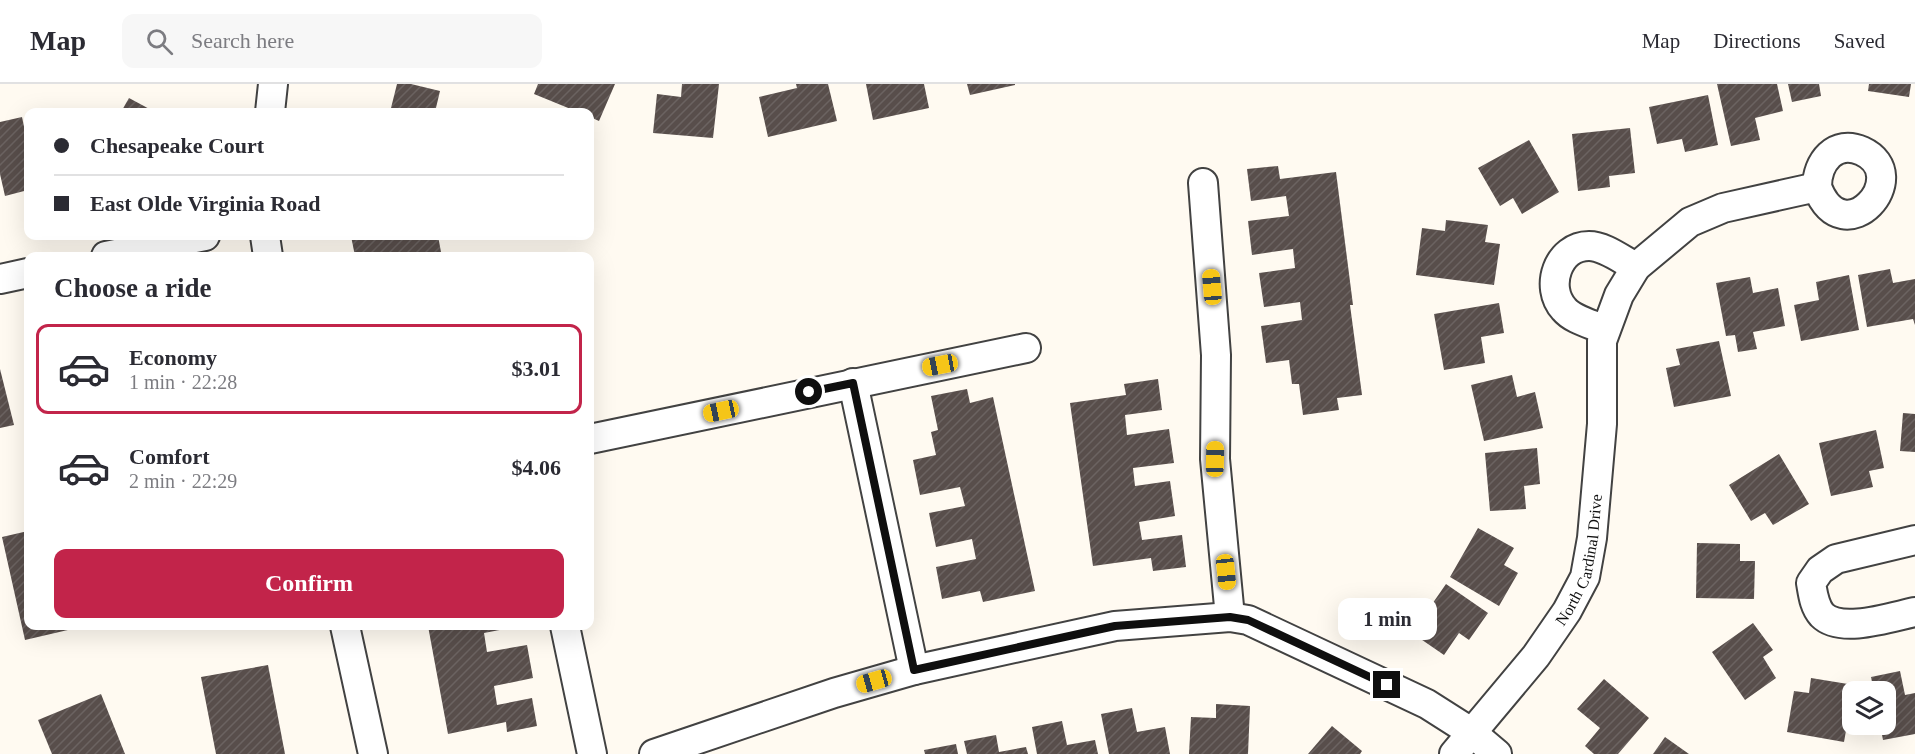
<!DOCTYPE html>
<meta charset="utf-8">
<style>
body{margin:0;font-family:Georgia,serif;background:#f7f7f7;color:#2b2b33;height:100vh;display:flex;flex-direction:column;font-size:22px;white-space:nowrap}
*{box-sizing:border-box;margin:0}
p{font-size:20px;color:#7c7c81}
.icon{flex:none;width:33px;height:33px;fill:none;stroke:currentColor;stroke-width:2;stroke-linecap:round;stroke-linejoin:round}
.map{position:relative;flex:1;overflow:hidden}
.panel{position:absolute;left:24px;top:168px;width:570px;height:378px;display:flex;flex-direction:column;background:#fff;border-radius:12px;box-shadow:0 6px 24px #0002}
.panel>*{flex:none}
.banner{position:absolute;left:24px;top:24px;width:570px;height:132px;border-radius:12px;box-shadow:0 6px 24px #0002;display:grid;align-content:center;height:132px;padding:0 30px;background:#fff}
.buttons{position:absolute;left:1842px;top:597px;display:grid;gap:12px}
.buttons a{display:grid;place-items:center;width:54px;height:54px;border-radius:12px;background:#fff;box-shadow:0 6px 24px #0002;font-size:30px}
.end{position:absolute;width:27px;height:27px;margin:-14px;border:8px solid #0f0f0f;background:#fff;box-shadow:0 0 0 3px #fff}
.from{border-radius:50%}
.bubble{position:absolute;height:42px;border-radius:12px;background:#fff;box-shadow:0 6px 24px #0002;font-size:20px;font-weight:700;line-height:42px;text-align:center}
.car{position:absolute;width:18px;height:36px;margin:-18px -9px;border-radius:8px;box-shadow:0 0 4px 2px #0007;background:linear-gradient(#f5c518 24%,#345 0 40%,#f5c518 0 76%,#345 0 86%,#f5c518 0)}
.banner b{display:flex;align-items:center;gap:21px;height:57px;font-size:22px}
.banner b+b{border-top:2px solid #e1e1e2}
.banner i{width:15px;height:15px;background:#2b2b33}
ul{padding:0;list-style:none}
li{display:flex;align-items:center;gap:18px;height:90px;margin:0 12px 9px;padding:0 18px;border:3px solid transparent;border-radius:12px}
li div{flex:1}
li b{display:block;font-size:22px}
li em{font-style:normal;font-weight:700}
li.current{border-color:#c2244a}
li>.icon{width:54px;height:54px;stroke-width:1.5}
h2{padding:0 30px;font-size:27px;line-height:72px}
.cta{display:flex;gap:12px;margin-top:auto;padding:12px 30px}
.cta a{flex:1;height:69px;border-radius:12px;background:#c2244a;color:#fff;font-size:24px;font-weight:700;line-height:69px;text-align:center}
header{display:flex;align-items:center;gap:36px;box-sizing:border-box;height:84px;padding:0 30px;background:#fff;border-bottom:2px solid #e1e1e2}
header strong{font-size:28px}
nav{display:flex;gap:33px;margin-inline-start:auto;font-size:21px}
.search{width:420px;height:54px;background:#f7f7f7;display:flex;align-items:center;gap:15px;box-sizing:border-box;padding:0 21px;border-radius:12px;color:#7c7c81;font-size:22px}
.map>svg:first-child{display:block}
.building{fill:url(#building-hatch)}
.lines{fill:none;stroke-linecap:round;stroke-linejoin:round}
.street-casing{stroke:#424242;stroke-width:32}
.street{stroke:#fff;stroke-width:28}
.route{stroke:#0f0f0f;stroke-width:8}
.labels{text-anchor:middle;stroke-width:6;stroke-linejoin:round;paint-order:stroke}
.street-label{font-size:16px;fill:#0f0f0f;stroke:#fff}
</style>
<header>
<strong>Map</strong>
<div class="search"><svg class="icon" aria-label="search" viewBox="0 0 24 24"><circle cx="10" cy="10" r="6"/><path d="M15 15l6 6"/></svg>Search here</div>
<nav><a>Map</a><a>Directions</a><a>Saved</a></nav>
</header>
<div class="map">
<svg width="1915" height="670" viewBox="0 0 1915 670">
<defs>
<pattern id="building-hatch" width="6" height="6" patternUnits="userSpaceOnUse" patternTransform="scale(1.5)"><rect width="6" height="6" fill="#584e4b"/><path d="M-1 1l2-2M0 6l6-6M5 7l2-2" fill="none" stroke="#6b6361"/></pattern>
</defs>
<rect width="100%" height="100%" fill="#fffaf1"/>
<g class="building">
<path d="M397 0H411L440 7 435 28H390Z"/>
<path d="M538 0H615L599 37 590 33V28H578L534 10Z"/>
<path d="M682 0H719L713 54 653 49 657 10 681 13Z"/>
<path d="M796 0H828L837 37 768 53 759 13 797 4Z"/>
<path d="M866 0H924L929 24 873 36Z"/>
<path d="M967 0H1015V1L970 11Z"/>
<path d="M1717 0H1777L1783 27 1755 34 1760 56 1731 62Z"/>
<path d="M1788 0H1819L1821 12 1792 18Z"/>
<path d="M1869 0H1911L1909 13 1868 7Z"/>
<path d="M1708 11 1718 61 1685 68 1682 55 1657 60 1649 23Z"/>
<path d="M129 14 155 28H121Z"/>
<path d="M364 24 380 28H363Z"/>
<path d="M22 33 28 62V106L5 112 0 90V38Z"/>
<path d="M1630 44 1635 89 1609 92 1610 103 1578 107 1572 50Z"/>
<path d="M1529 56 1559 108 1522 130 1513 114 1500 122 1478 84Z"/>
<path d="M1278 82 1280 95 1336 88 1353 221H1350L1362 311 1337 314 1339 326 1303 331 1299 300H1292L1289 276 1266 279 1261 242 1302 236 1300 218 1264 223 1259 189 1295 184 1293 165 1252 171 1248 137 1289 132 1286 112 1251 117 1247 85Z"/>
<path d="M1446 136 1488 141 1485 158 1500 160 1494 201 1416 191 1422 144 1445 147Z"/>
<path d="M351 152H438L441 168 420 172H355Z"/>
<path d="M1890 185 1893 199 1915 195V241L1913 235 1867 243 1858 191Z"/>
<path d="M1849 191 1859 246 1801 257 1794 221 1819 216 1816 198Z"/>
<path d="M1750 193 1753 209 1778 204 1785 242 1753 248 1757 265 1738 268 1735 251 1726 252 1716 199Z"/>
<path d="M1499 219 1504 249 1481 253 1485 279 1444 286 1434 230Z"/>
<path d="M1719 257 1731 312 1674 323 1666 284 1680 281 1676 265Z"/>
<path d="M0 285 14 341 0 344Z"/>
<path d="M1512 291 1517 313 1535 308 1543 344 1484 357 1471 301Z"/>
<path d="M1158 295 1162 326 1125 331 1127 351 1169 345 1174 379 1133 384 1135 402 1170 397 1175 432 1139 438 1142 456 1182 451 1186 483 1153 487 1151 474 1093 482 1070 319 1126 311 1124 300Z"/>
<path d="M967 305 970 319 993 313 1035 507 983 518 980 507 942 515 936 483 976 475 972 455 936 463 929 429 965 422 960 403 920 411 913 376 936 371 931 348 938 346 931 312Z"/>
<path d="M1903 329 1915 330V368L1900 367Z"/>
<path d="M1876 346 1884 384 1869 387 1873 403 1831 412 1819 359Z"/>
<path d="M1537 364 1540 400 1524 402 1526 425 1490 427 1485 369Z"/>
<path d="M1779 370 1809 420 1773 441 1765 429 1751 437 1729 401Z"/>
<path d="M1478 444 1514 464 1504 481 1518 489 1499 522 1450 493Z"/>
<path d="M28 447V542H85L25 556 2 453Z"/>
<path d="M1697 459 1740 460V477H1755L1754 515 1696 514Z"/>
<path d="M1446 500 1488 529 1469 556 1459 549 1444 571 1412 549Z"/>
<path d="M1753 539 1773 566 1763 573 1776 594 1745 616 1712 568Z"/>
<path d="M428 542H520L484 549 487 568 527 561 533 594 494 602 497 621 532 614 537 642 507 648 506 638 448 650Z"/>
<path d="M268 581 285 670H216L201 593Z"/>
<path d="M1900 587 1905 611 1915 609V650L1883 656 1880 640H1886V608H1874L1871 593Z"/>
<path d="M1811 594 1854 601 1844 658 1787 648 1794 607 1809 609Z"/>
<path d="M1604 595 1649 634 1618 670H1594L1585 662 1600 644 1577 625Z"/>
<path d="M101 610 125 670H52L38 636Z"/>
<path d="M1216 620 1250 622 1248 670H1189L1191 633 1216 634Z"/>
<path d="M1132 624 1137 648 1165 643 1170 670H1109L1101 630Z"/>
<path d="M1062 637 1067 661 1095 656 1098 670H1037L1032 643Z"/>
<path d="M1332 642 1362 667 1360 670H1308Z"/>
<path d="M996 651 999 668 1026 663 1028 670H967L964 657Z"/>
<path d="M1665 653 1689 670H1653Z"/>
<path d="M956 660 958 670H925L924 666Z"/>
</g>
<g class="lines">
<g class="street-casing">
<g id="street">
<path d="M270 28 273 0"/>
<path d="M1203 99 1216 271 1215 375 1230 533"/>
<path d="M265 152 268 172"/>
<path d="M106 172 205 152"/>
<path d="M0 195 28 189"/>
<path d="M1605 246C1592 240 1573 236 1564 225 1544 203 1558 162 1589 162 1605 162 1622 176 1636 183"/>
<path d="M853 299 914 586"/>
<path d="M590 355 1026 264"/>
<path d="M1915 456 1836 475 1820 486 1811 499C1813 510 1814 522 1822 531 1841 550 1891 533 1915 528"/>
<path d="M345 542 373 670"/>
<path d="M565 542 592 670"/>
<path d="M654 670 834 609 914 586 1115 542 1230 533 1248 536 1427 620 1471 648 1497 670"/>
<path id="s1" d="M1454 670 1536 572 1567 527 1585 493 1592 454 1602 340V257L1619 211 1636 183 1690 138 1723 124 1817 103C1844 173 1915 91 1862 67 1835 55 1817 78 1817 103"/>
</g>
</g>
<use href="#street" class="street"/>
</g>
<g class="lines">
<path class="route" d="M809 308 853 299 914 586 1115 542 1230 533 1248 536 1387 601"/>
</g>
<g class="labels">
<g class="street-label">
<text dy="6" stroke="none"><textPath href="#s1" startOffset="236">North Cardinal Drive</textPath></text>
</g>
</g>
</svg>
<div class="buttons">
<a><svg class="icon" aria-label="layers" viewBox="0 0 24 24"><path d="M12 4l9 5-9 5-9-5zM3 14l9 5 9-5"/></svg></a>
</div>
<i class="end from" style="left:809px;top:308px"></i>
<i class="end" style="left:1387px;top:601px"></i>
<div class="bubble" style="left:1338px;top:514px;width:99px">1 min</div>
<i class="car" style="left:1212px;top:203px;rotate:355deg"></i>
<i class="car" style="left:940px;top:281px;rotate:259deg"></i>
<i class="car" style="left:721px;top:327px;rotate:258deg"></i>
<i class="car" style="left:1215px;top:375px;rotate:1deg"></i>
<i class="car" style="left:1226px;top:488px;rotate:174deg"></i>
<i class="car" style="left:874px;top:597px;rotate:254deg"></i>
<div class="banner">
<b><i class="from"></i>Chesapeake Court</b>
<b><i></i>East Olde Virginia Road</b>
</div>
<section class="panel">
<h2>Choose a ride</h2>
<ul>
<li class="current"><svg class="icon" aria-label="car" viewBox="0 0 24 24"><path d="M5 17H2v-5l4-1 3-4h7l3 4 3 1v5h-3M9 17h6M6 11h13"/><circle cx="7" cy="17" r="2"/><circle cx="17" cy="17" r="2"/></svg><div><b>Economy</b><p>1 min · 22:28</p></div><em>$3.01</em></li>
<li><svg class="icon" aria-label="car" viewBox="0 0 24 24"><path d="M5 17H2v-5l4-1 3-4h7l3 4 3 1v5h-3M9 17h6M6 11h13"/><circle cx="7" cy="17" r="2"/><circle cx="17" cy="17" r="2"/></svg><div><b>Comfort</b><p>2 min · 22:29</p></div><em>$4.06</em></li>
</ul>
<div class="cta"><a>Confirm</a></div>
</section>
</div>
